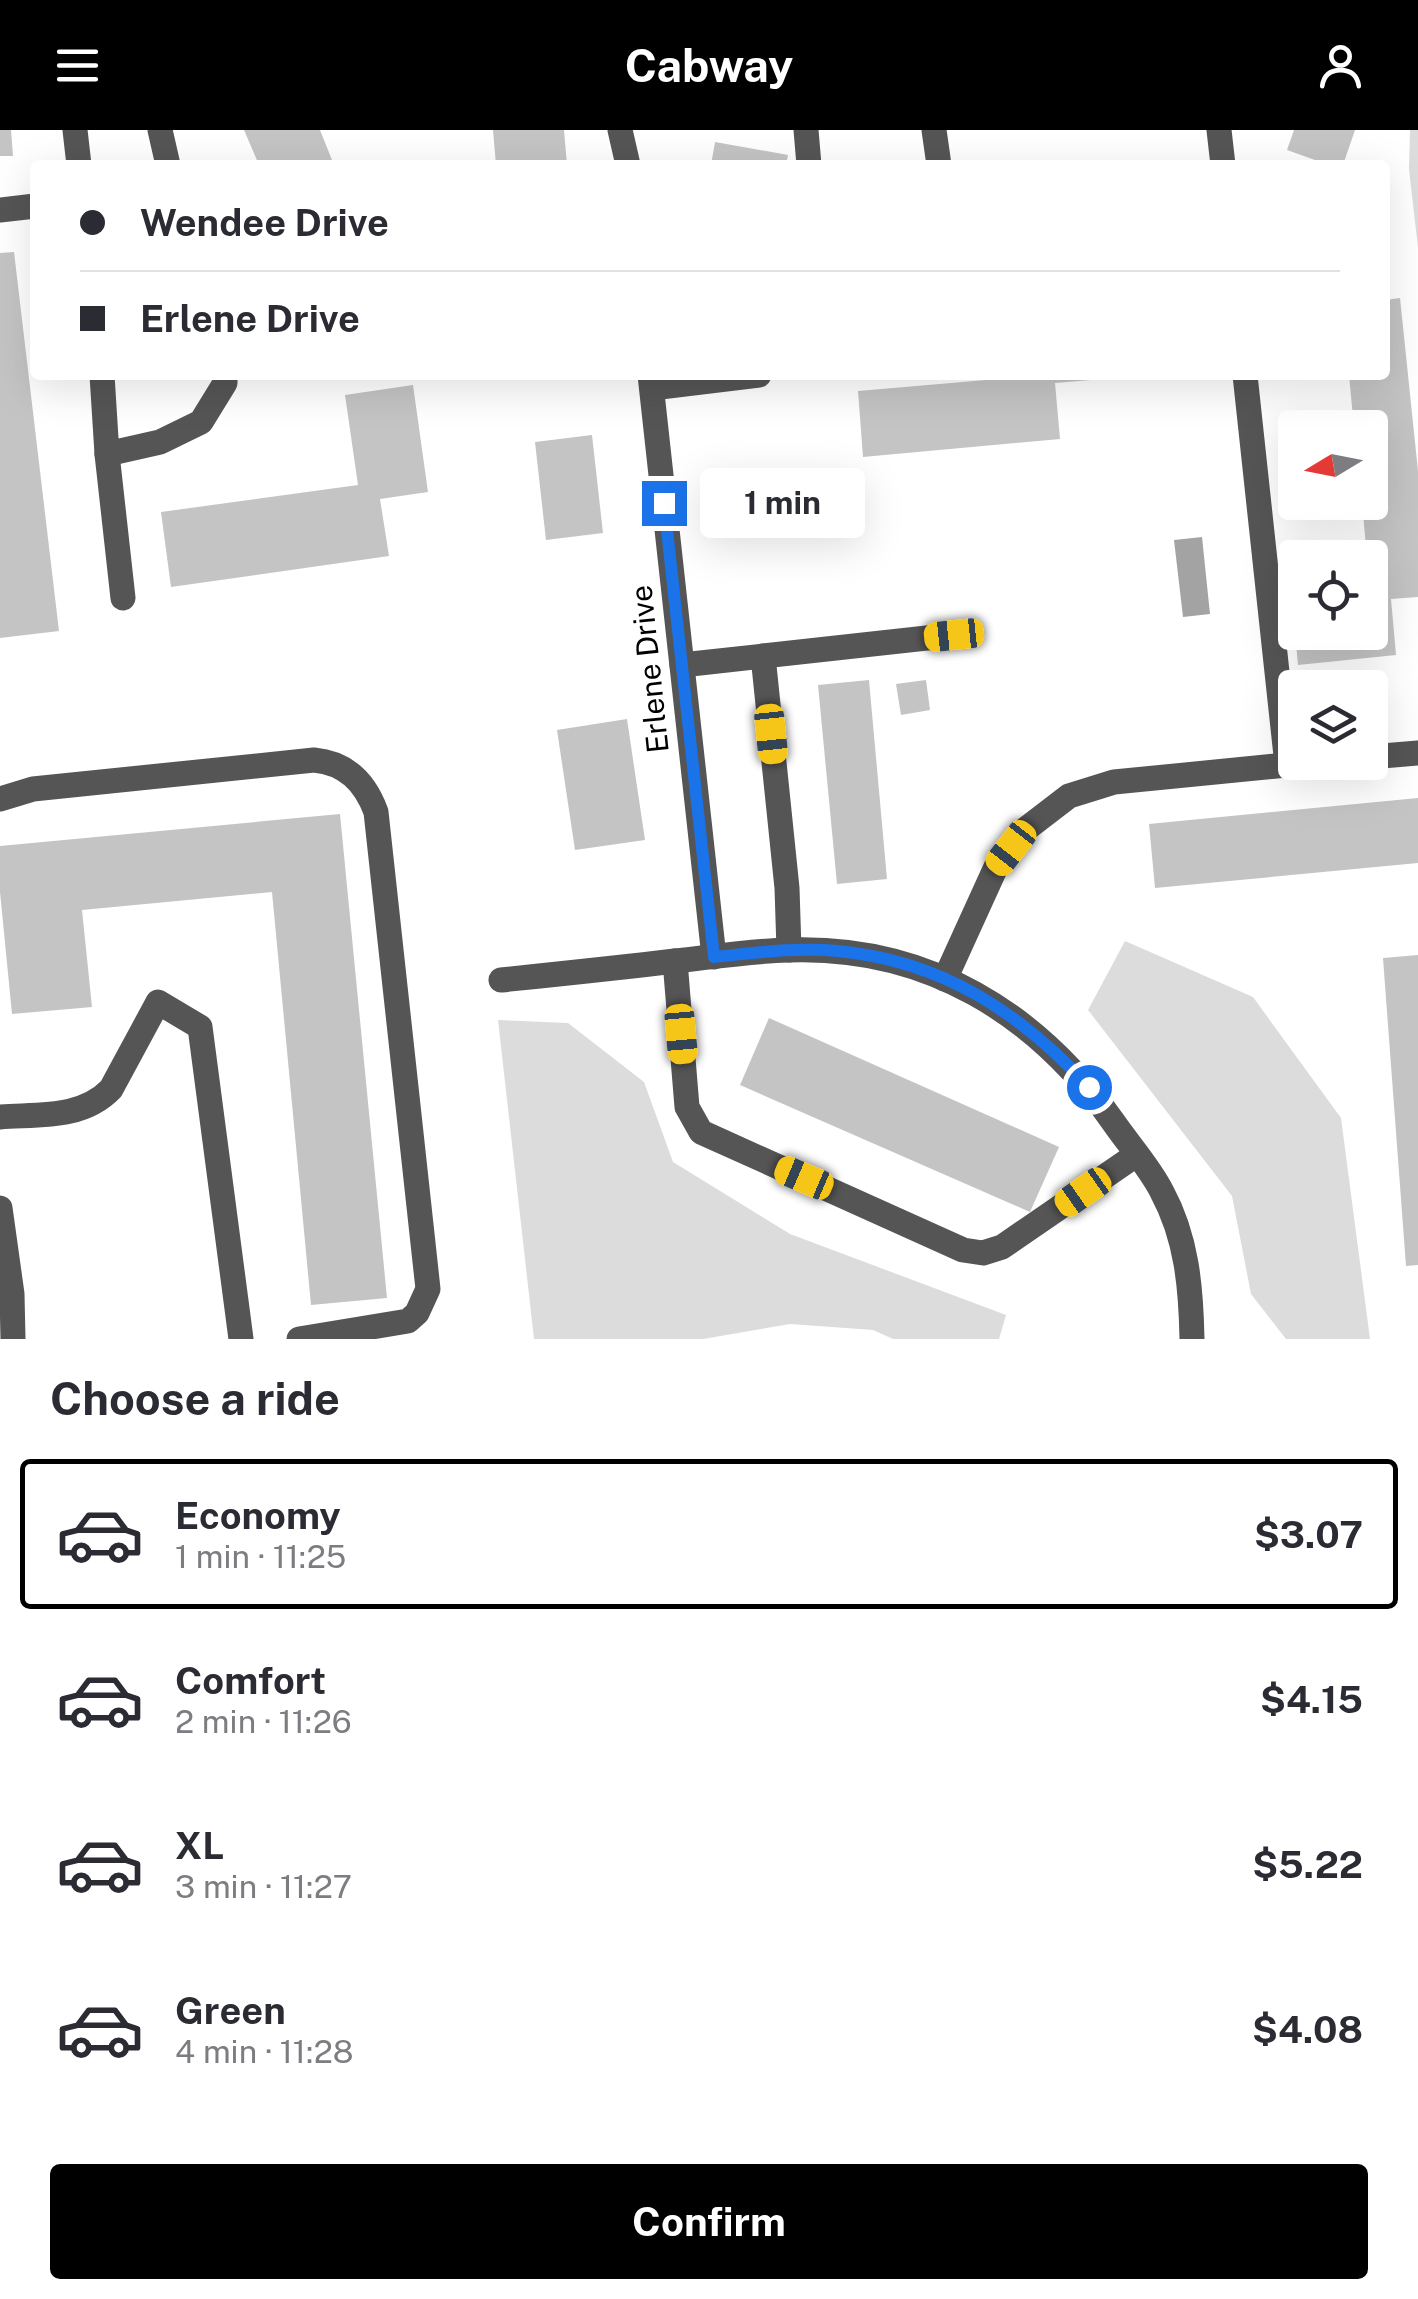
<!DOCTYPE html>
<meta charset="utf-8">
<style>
body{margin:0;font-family:"Public Sans",sans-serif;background:#f2f2f3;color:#2b2b33;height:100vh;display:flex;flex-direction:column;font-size:38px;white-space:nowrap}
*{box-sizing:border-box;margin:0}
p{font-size:32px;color:#7c7c81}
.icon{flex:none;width:55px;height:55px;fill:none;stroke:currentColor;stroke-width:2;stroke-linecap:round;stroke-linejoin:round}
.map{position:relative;height:1209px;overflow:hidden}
.details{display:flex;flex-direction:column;background:#fff;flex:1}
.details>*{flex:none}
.hud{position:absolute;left:30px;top:30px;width:1360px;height:220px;border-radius:10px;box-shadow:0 10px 40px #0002;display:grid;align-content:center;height:220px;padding:0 50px;background:#fff}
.needle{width:65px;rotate:260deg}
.buttons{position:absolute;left:1278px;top:280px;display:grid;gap:20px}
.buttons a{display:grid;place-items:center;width:110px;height:110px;border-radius:10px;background:#fff;box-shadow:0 10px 40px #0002;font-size:50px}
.end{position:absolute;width:45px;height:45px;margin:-22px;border:12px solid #1a73e8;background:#fff;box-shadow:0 0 0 5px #fff}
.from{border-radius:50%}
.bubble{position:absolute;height:70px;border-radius:10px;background:#fff;box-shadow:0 10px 40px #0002;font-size:32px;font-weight:700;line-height:70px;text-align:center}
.car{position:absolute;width:30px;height:60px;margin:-30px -15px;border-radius:12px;box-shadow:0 0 8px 2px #0007;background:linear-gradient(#f5c518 24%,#345 0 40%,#f5c518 0 76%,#345 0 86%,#f5c518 0)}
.hud b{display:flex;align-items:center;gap:35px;height:95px;font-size:38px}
.hud b+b{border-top:2px solid #e1e1e2}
.hud i{width:25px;height:25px;background:#2b2b33}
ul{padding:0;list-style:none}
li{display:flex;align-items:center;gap:30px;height:150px;margin:0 20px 15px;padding:0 30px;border:5px solid transparent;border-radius:10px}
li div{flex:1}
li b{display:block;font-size:38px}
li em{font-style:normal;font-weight:700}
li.active{border-color:#000}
li>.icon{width:90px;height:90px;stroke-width:1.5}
h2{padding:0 50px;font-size:45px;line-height:120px}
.button{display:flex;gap:20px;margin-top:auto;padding:20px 50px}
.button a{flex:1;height:115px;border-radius:10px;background:#000;color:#fff;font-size:40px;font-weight:700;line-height:115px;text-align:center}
header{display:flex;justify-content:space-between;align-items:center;height:130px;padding:0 50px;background:#000;color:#fff;font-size:45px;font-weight:700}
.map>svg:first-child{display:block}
.green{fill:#dcdcdc}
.water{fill:#a3a3a3}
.building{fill:#c4c4c4}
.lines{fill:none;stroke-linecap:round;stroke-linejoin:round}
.minor{stroke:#555;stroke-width:25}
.route{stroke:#1a73e8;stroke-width:12}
.labels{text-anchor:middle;stroke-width:8;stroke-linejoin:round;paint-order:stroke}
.street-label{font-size:30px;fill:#000;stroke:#fff}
</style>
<header><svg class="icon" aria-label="menu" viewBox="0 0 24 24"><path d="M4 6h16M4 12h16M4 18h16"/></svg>Cabway<svg class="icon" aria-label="person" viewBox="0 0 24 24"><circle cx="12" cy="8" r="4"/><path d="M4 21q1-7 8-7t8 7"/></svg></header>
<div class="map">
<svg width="1418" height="1209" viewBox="0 0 1418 1209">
<rect width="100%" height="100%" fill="#fff"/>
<g class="green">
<path d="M1410 0H1418V118L1409 39Z"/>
<path d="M1125 811 1253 867 1341 988 1370 1209H1286L1251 1164 1232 1066 1088 880Z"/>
<path d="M498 890 568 893 644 952 673 1032 790 1104 1006 1185 999 1209H893L873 1200 790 1194 703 1209H534Z"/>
</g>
<path class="water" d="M1202 407 1210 484 1183 487 1174 410Z"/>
<g class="building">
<path d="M0 0H11L13 26H0Z"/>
<path d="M244 0H320L334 35H259Z"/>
<path d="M493 0H564L567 35H496Z"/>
<path d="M1294 0H1355L1343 35H1329L1287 20Z"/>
<path d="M715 12 788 25 786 35H711Z"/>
<path d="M14 122 59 501 0 508V123Z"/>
<path d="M1400 168 1418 341V467L1391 469 1396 525 1298 535 1295 502H1370V428H1367L1362 372H1370V298H1354L1349 245H1385V170Z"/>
<path d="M1044 245H1115V248L1055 253 1060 309 863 327 858 261Z"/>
<path d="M413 255 428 362 380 369 389 426 171 457 161 382 358 355 345 265Z"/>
<path d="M592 305 603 403 546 410 535 312Z"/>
<path d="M869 550 887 749 837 754 818 555Z"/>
<path d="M926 550 930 580 901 585 896 554Z"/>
<path d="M627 589 645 710 575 720 557 600Z"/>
<path d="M1418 668V733L1155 758 1149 694Z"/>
<path d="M340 684 387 1168 311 1175 272 762 82 780 92 877 12 884 0 762V716Z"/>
<path d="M1418 825V1135L1406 1136 1383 828Z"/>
<path d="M769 888 1059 1017 1030 1082 740 955Z"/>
</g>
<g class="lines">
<g class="minor">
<path d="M75 0 79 35"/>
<path d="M160 0 168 35"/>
<path d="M620 0 628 35"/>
<path d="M806 0 809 35"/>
<path d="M934 0 939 35"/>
<path d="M1219 0 1223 35"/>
<path d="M0 80 35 76"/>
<path d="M102 245 107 324 160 312 201 292 225 253V245"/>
<path d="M650 245 714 827"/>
<path d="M1245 245 1287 635"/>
<path d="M652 258 759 245"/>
<path d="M107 324 123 468"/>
<path d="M763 526 787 758 789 820"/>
<path d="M682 535 954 505"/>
<path d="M1370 627 1418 623"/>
<path d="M0 669 33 659 314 630C346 633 365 652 376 682L428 1159 417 1183 408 1191 299 1209"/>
<path d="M675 831 687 977 701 1002 963 1120 983 1123 1002 1117 1136 1025"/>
<path d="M945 849 996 737 1026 699 1069 666 1114 652 1317 632"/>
<path d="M501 850C559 844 617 838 675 831 712 827 750 821 788 820 927 815 1037 883 1114 993 1130 1016 1150 1038 1162 1062 1187 1108 1191 1158 1192 1209"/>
<path d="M0 987C39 984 82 989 111 959L158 872 200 897 241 1209"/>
<path d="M0 1078 12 1164 13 1209"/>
</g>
</g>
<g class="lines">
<path class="route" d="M664 373 714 827C755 823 796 817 838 821 942 831 1020 882 1089 957"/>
</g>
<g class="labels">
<g class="street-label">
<text transform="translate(650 539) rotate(-96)" y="10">Erlene Drive</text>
</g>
</g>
</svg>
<div class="buttons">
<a><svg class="needle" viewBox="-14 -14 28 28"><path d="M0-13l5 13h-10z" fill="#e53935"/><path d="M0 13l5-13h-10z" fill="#7c7c81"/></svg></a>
<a><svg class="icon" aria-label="locate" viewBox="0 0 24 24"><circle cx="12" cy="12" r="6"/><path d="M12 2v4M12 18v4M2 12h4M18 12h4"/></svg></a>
<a><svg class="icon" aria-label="layers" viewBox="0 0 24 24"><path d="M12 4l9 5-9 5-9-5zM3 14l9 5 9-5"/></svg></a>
</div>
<i class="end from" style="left:1089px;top:957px"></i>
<i class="end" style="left:664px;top:373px"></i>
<div class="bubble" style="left:700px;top:338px;width:165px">1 min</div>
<i class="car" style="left:954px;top:505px;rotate:264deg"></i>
<i class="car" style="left:771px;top:604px;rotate:174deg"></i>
<i class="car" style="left:1011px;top:718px;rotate:218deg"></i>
<i class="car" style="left:681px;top:904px;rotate:175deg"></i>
<i class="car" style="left:804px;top:1048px;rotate:293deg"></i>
<i class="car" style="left:1083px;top:1062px;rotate:235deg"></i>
<div class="hud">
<b><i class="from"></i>Wendee Drive</b>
<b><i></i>Erlene Drive</b>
</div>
</div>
<section class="details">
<h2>Choose a ride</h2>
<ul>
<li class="active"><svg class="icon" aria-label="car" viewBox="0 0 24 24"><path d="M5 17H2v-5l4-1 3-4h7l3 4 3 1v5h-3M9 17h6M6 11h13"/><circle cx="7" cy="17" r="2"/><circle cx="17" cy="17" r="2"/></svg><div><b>Economy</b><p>1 min · 11:25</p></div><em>$3.07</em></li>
<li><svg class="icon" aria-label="car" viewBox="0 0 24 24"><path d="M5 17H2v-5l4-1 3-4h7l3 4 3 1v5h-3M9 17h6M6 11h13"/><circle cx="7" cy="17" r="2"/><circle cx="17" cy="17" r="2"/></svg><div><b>Comfort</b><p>2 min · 11:26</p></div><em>$4.15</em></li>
<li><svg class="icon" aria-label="car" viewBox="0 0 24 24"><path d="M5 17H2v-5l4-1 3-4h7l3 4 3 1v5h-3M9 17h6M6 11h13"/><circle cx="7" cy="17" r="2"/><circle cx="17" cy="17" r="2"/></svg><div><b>XL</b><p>3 min · 11:27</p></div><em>$5.22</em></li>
<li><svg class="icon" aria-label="car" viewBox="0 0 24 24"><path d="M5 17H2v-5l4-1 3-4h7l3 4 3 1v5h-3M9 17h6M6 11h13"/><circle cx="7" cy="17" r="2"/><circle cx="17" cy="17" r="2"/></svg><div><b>Green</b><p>4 min · 11:28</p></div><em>$4.08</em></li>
</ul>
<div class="button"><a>Confirm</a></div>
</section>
